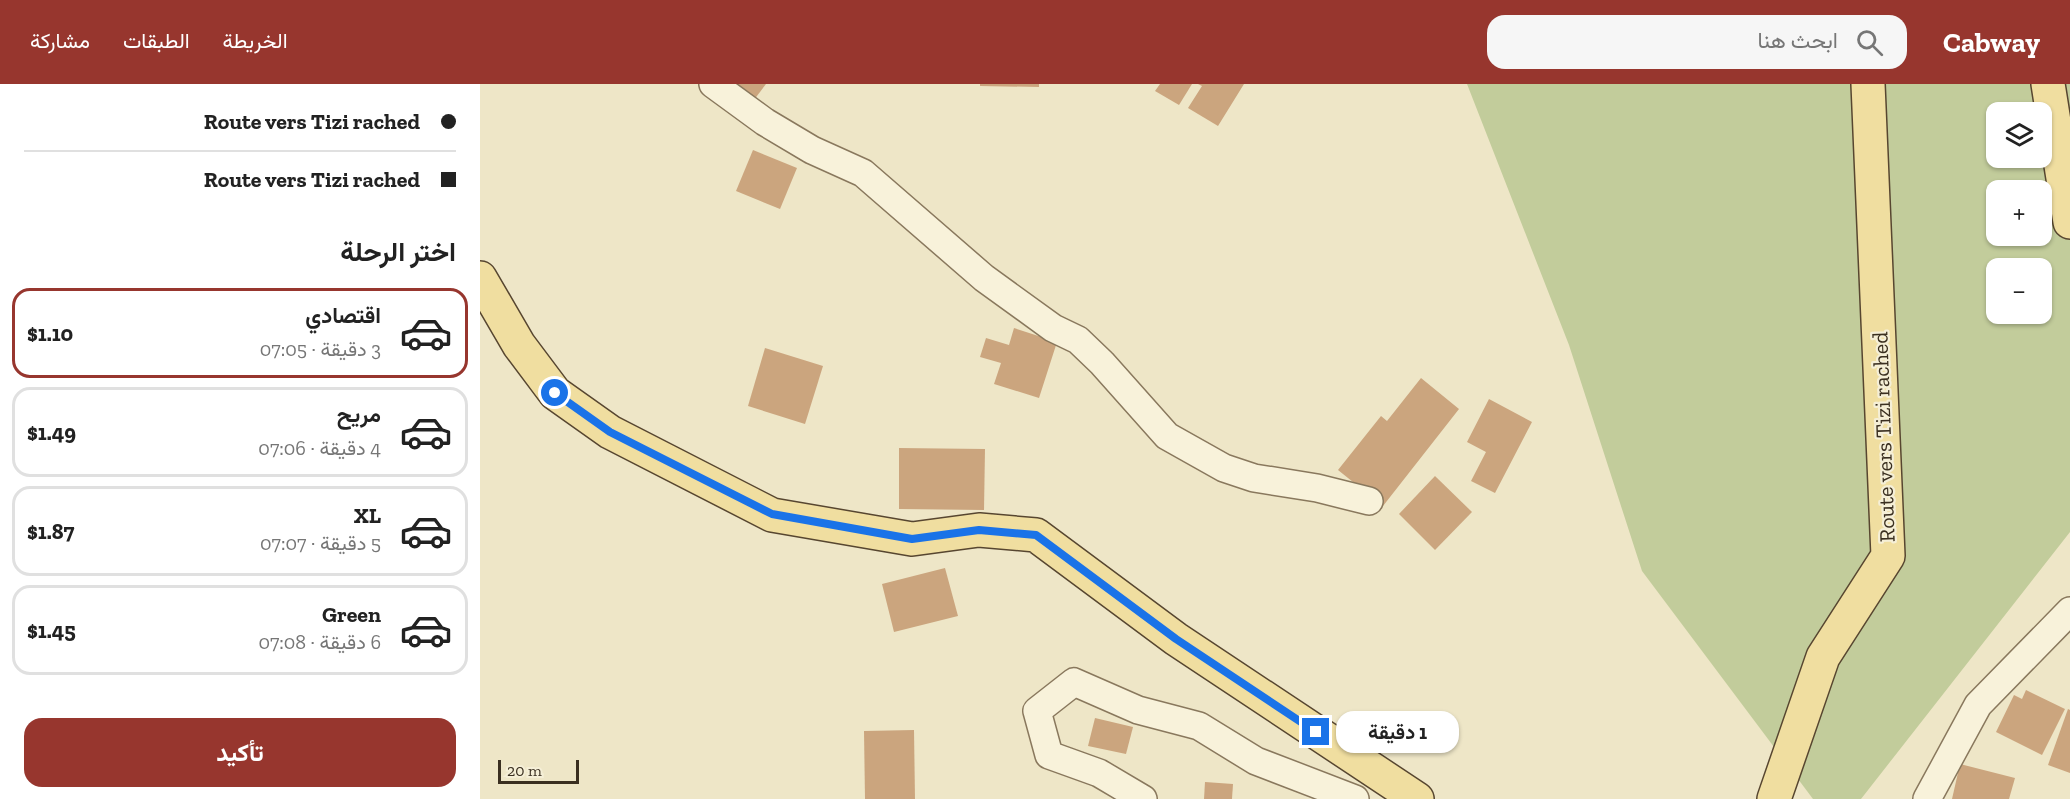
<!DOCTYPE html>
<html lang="ar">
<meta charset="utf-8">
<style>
body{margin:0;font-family:"Zilla Slab",Vazirmatn,serif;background:#f6f6f6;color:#222;direction:rtl;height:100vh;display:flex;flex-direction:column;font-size:22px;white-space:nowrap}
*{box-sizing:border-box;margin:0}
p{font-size:20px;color:#767676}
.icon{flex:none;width:33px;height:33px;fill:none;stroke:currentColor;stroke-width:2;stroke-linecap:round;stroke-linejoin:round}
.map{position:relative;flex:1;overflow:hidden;direction:ltr}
.sheet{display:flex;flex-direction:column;background:#fff;width:480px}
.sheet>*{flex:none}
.top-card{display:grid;align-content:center;height:132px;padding:0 24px;background:#fff}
.buttons{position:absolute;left:1506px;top:18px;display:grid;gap:12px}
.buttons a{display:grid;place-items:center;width:66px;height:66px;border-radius:12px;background:#fff;box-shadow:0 2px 4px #0004;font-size:30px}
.scale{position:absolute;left:18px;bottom:15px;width:81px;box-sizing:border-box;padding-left:6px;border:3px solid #3a2f20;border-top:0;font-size:16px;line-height:21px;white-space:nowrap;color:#3a2f20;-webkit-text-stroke:4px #f5efd7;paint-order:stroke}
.end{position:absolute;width:27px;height:27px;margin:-14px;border:8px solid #1a73e8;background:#fff;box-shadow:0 0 0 3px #fff}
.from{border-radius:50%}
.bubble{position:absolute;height:42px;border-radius:18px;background:#fff;box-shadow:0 2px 4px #0004;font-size:20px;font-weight:700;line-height:42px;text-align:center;direction:rtl}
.top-card b{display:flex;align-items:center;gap:21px;height:57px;font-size:22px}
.top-card b+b{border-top:2px solid #e0e0e0}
.top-card i{width:15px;height:15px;background:#222}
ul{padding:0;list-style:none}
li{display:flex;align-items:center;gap:18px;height:90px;margin:0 12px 9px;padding:0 12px;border:3px solid #e0e0e0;border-radius:18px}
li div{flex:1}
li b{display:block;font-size:22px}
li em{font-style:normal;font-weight:700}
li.current{border-color:#97362e}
li>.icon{width:54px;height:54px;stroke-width:1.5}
h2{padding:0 24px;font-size:27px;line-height:72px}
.cta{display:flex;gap:12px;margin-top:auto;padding:12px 24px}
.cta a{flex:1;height:69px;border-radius:18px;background:#97362e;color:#fff;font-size:24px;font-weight:700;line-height:69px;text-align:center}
header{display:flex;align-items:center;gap:36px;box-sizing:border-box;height:84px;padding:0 30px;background:#97362e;color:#fff}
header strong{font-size:28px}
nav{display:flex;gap:33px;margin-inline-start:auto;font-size:21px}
.search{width:420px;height:54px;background:#f6f6f6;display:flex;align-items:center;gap:15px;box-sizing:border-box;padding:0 21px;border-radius:18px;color:#767676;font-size:22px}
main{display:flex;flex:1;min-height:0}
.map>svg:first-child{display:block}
.green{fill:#c2cc9b;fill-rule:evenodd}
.building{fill:#cba57e}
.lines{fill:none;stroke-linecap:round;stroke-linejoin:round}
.street-casing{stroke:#89785d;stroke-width:30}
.primary-casing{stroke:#574630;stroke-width:36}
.street{stroke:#f8f2da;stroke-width:27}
.primary{stroke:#f0dea0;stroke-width:33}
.route{stroke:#1a73e8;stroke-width:8}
.labels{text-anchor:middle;stroke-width:4.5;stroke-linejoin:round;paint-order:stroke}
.street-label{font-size:22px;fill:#3a2f20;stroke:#f5efd7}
</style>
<header>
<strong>Cabway</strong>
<div class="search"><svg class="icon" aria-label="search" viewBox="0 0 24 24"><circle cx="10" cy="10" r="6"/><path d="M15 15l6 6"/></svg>ابحث هنا</div>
<nav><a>الخريطة</a><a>الطبقات</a><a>مشاركة</a></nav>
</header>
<main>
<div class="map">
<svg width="1590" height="715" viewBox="0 0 1590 715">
<rect width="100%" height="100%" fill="#eee6c7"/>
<path class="green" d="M987 0H1590V448L1381 715H1333L1162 487 1089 261ZM1516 28H1562V74H1516ZM1516 106H1562V152H1516ZM1516 184H1562V230H1516Z"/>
<g class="building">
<path d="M249 0H286L267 25Z"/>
<path d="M500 0H559V3L500 2Z"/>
<path d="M680 0H712L699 21 675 7Z"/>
<path d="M718 0H764L738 42 708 24 722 2Z"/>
<path d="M273 66 317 84 300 125 256 107Z"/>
<path d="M534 244 577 258 559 314 514 300 521 279 500 273 506 254 529 261Z"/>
<path d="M285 264 343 282 325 340 268 322Z"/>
<path d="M941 294 979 325 903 422 858 386 901 332 907 337Z"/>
<path d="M1009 315 1052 338 1015 409 991 397 1006 368 987 358Z"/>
<path d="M419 364 505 365 504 426 419 425Z"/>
<path d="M955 392 992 428 955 466 919 430Z"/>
<path d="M465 484 478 532 414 548 402 500Z"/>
<path d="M1546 606 1585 625 1562 671 1516 648 1534 611 1542 615Z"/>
<path d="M1588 625 1590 626V689L1568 681Z"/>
<path d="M615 634 653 643 646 670 608 662Z"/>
<path d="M434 646 435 715H385L384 647Z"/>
<path d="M1480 680 1535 694 1529 715H1472Z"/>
<path d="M725 698 753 700 752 715H724Z"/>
</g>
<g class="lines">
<g class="street-casing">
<g id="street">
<path d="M233 0 285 38 332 66 383 89 504 194 573 244 598 256 622 279 687 352 744 384 774 394 837 404 889 417"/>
<path d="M663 715 619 689 569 671 557 627 594 598 658 626 719 642 776 677 875 715"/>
<path d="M1447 715 1498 621 1590 527"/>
</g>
</g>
<g class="primary-casing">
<g id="primary">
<path d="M1568 0 1590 138"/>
<path d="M0 194 39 261 75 309 130 348 292 431 432 455 499 446 556 451 696 555 937 715"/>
<path d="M1294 715 1343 573 1408 472 1388 0"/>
</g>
</g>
<use href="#street" class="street"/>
<use href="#primary" class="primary"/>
</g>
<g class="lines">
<path class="route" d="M75 309 130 348 292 430 432 455 499 446 556 451 696 555 836 648"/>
</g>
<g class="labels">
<g class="street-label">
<text transform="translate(1403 353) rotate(-92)" y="8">Route vers Tizi rached</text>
</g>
</g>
</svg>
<div class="buttons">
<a><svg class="icon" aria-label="layers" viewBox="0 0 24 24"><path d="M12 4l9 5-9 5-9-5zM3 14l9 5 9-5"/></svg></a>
<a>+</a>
<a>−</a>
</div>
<div class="scale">20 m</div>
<i class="end from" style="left:75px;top:309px"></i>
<i class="end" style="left:836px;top:648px"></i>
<div class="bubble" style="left:856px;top:627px;width:123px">1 دقيقة</div>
</div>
<section class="sheet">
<div class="top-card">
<b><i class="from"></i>Route vers Tizi rached</b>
<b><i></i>Route vers Tizi rached</b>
</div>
<h2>اختر الرحلة</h2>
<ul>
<li class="current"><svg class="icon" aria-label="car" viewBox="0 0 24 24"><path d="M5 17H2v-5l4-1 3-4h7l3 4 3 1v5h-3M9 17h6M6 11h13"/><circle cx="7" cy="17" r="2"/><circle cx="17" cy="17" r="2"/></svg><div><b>اقتصادي</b><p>3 دقيقة · 07:05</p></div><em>$1.10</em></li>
<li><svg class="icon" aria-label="car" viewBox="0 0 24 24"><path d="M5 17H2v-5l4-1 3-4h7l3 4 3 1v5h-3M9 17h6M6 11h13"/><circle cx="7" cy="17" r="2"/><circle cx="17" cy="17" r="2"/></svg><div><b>مريح</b><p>4 دقيقة · 07:06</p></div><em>$1.49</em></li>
<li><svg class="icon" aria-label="car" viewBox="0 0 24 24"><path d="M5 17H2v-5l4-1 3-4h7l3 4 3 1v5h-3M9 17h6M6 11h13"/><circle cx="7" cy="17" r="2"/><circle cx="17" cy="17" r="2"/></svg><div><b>XL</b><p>5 دقيقة · 07:07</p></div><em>$1.87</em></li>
<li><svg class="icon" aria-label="car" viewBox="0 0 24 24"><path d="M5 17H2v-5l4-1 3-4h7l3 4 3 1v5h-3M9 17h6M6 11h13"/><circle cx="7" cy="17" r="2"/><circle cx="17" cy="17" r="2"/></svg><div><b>Green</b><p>6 دقيقة · 07:08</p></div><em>$1.45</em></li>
</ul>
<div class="cta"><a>تأكيد</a></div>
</section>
</main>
